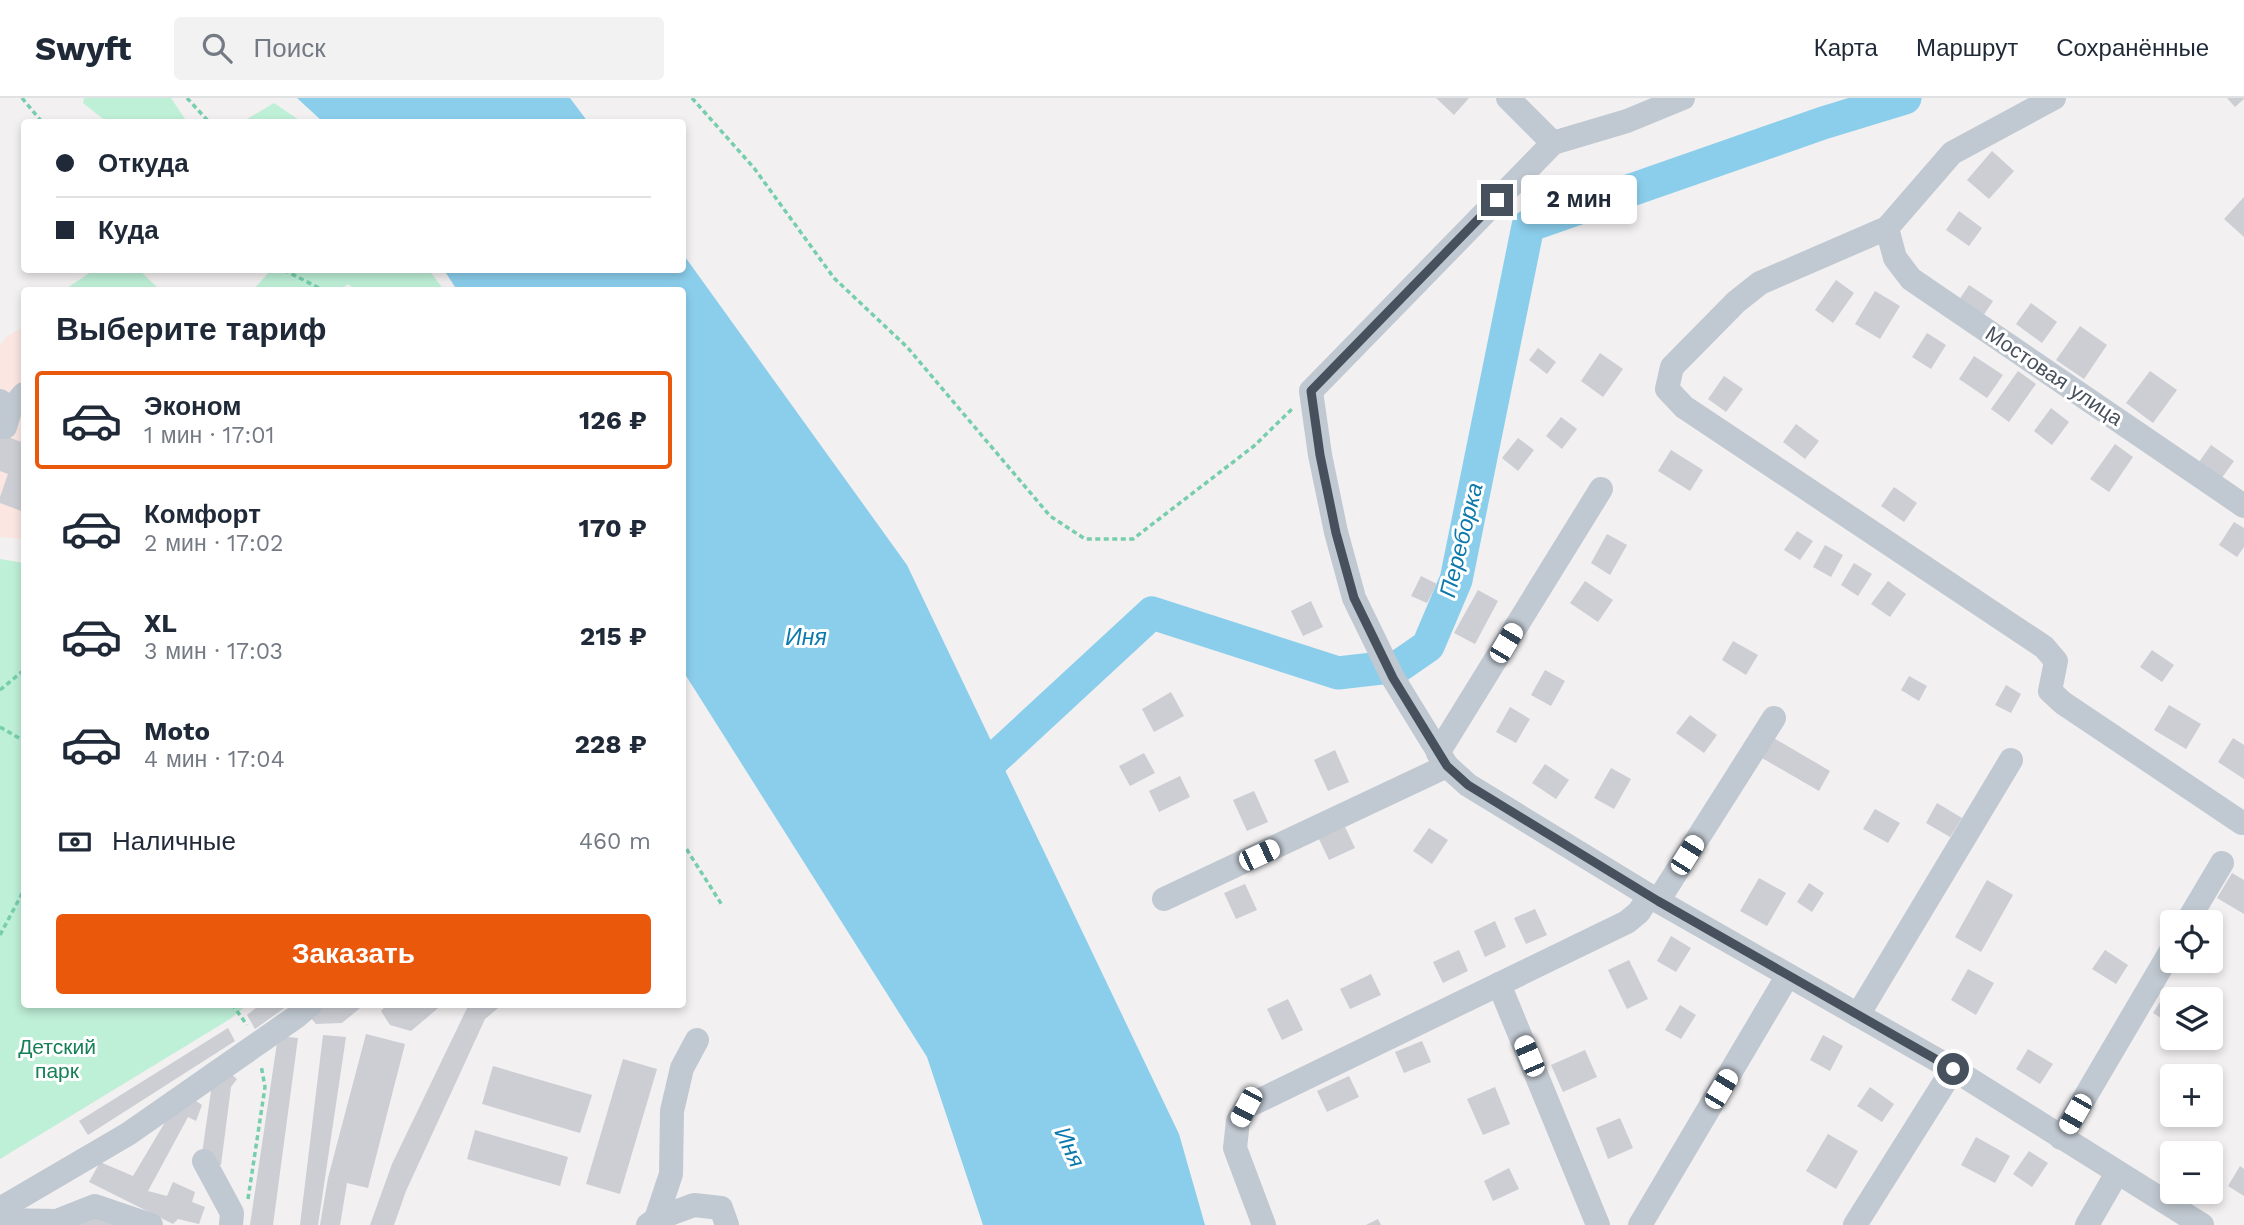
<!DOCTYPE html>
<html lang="ru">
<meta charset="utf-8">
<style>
body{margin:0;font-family:"Work Sans",sans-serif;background:#f2f2f3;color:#1f2937;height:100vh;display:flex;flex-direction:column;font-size:26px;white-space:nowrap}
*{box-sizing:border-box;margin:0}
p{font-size:23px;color:#747a83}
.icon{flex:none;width:38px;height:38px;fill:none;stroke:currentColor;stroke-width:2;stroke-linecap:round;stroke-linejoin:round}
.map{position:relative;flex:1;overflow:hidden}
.details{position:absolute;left:21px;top:189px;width:665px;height:721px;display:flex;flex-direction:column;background:#fff;border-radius:7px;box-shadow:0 4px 10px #0003}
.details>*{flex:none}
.guide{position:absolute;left:21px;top:21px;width:665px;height:154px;border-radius:7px;box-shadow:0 4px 10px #0003;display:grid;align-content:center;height:154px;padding:0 35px;background:#fff}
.buttons{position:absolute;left:2160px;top:812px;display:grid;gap:14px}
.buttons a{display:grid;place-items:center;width:63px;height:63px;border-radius:7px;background:#fff;box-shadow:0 4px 10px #0003;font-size:35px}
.end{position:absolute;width:32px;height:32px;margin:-16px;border:9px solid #47515d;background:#fff;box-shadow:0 0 0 4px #fff}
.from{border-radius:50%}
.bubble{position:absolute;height:49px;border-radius:7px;background:#fff;box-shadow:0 4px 10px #0003;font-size:23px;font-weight:700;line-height:49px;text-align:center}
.car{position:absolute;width:21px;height:42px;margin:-21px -10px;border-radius:9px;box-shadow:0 0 5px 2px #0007;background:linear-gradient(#fff 24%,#345 0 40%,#fff 0 76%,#345 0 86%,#fff 0)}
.guide b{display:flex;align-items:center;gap:24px;height:66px;font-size:26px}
.guide b+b{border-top:2px solid #e0e1e3}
.guide i{width:18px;height:18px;background:#1f2937}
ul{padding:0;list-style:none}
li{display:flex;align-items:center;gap:21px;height:98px;margin:0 14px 10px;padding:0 21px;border:4px solid transparent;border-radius:7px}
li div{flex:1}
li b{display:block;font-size:26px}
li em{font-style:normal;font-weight:700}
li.selected{border-color:#ea580c}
li>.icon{width:63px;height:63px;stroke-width:1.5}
h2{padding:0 35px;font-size:32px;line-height:84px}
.pay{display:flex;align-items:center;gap:18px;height:77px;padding:0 35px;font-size:26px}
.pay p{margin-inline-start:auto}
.action{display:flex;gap:14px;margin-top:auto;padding:14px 35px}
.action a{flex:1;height:80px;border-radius:7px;background:#ea580c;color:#fff;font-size:28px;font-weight:700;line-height:80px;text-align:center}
header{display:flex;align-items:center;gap:42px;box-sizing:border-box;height:98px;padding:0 35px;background:#fff;border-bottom:2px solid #e0e1e3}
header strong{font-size:33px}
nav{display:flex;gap:38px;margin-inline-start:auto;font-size:24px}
.search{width:490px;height:63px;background:#f2f2f3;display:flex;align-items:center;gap:18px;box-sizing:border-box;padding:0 24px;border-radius:7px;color:#747a83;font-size:26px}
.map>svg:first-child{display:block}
.medical{fill:#fbe6e1}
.green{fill:#beefd7}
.water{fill:#8bceec}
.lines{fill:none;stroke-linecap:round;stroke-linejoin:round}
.river{stroke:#8bceec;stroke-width:33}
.building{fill:#ccced4}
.path{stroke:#76ceac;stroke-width:3.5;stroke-dasharray:5 3.5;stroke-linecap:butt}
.minor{stroke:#c0c8d1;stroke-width:24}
.route{stroke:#47515d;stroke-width:9}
.labels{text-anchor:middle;stroke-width:6;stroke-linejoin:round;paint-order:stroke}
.street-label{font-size:21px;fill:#47515d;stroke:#fff}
.park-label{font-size:21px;fill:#178057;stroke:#fff}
.water-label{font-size:23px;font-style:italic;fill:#0c79ac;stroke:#fff}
</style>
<header>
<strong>Swyft</strong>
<div class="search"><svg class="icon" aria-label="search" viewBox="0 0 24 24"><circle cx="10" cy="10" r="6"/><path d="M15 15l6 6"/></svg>Поиск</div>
<nav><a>Карта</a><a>Маршрут</a><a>Сохранённые</a></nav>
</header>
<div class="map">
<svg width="2244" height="1127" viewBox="0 0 2244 1127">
<rect width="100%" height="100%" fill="#f2f0f0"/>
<path class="medical" d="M24 228V441L0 439V249L5 240Z"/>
<g class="green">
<path d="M84 0H171L185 21 183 24H107L83 5Z"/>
<path d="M274 5 302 24H242Z"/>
<path d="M94 172H139L160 192H70L67 190Z"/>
<path d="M271 172H429L444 192H356L348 186 340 192H253Z"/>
<path d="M0 461 24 465V906L247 907 230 921 0 1061Z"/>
</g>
<g class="water">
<path d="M297 0H570L588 24H323Z"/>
<path d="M683 156 907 467 1179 1036 1205 1127H983L927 959 683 573 682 192H457L444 172H682Z"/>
</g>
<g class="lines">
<path class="river" d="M966 687 1152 515 1338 575 1399 568 1428 548 1456 482 1528 128 1823 25 1905 0"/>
</g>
<g class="building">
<path d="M1436 0H1469L1454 17Z"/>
<path d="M2227 0H2244V1L2235 9Z"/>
<path d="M1992 53 2014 73 1989 101 1967 82Z"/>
<path d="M2244 99V139L2224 121Z"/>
<path d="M1959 113 1982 130 1969 148 1946 132Z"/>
<path d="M1836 182 1854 195 1833 225 1815 212Z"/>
<path d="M1969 187 1993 203 1981 221 1957 205Z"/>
<path d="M1875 193 1900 208 1880 241 1855 226Z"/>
<path d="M2031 205 2057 224 2042 245 2016 226Z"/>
<path d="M2080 228 2107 247 2084 281 2056 262Z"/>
<path d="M1927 235 1946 247 1931 271 1912 259Z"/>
<path d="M1538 250 1556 264 1547 276 1529 262Z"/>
<path d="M1600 255 1623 271 1603 299 1581 283Z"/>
<path d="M1974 258 2003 277 1987 300 1959 281Z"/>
<path d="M2018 273 2036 286 2009 324 1991 311Z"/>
<path d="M2150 273 2177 292 2153 325 2126 305Z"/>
<path d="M1724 278 1743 291 1726 314 1708 301Z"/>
<path d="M2051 310 2069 324 2052 347 2034 333Z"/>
<path d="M1561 319 1577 331 1562 351 1546 338Z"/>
<path d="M1796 326 1819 343 1805 361 1783 344Z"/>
<path d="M0 336 24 345V414L0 405V399L8 376 0 373Z"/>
<path d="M1518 340 1534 352 1518 373 1502 360Z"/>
<path d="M2115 346 2133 359 2109 394 2090 381Z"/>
<path d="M2211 347 2234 363 2221 381 2199 364Z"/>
<path d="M1671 352 1703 372 1690 393 1658 373Z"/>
<path d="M1894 389 1917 405 1904 424 1881 408Z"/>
<path d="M2234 424 2244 430V449L2237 459 2219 447Z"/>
<path d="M1797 433 1813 443 1800 462 1784 452Z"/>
<path d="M1607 436 1627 447 1610 477 1591 465Z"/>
<path d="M1825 447 1843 457 1831 479 1813 469Z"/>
<path d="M1854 465 1872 476 1858 498 1841 487Z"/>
<path d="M1421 478 1437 486 1427 505 1411 498Z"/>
<path d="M1585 483 1613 502 1598 524 1570 505Z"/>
<path d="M1888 483 1906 496 1890 519 1871 506Z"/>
<path d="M1478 492 1498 503 1475 546 1454 535Z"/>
<path d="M1311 503 1323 529 1303 538 1291 513Z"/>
<path d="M1733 543 1758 557 1746 577 1722 562Z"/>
<path d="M2152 552 2174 567 2162 584 2140 569Z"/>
<path d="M1545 572 1565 583 1551 608 1531 597Z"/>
<path d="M1909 578 1927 588 1919 603 1901 592Z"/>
<path d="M2006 587 2021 596 2011 615 1995 607Z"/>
<path d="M1171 594 1184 618 1154 634 1142 611Z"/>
<path d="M2169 607 2201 626 2186 651 2154 632Z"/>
<path d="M1510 609 1530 621 1516 645 1496 634Z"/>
<path d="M1690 617 1717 637 1704 655 1676 635Z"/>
<path d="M1767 636 1830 673 1819 693 1755 656Z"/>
<path d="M2233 640 2244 647V681L2218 664Z"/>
<path d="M1335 652 1349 684 1328 693 1314 662Z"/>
<path d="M1144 655 1155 675 1130 688 1119 668Z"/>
<path d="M1545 666 1569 682 1556 701 1532 685Z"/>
<path d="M1611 670 1631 681 1614 711 1594 700Z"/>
<path d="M1180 678 1190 699 1159 714 1149 693Z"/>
<path d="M1254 693 1268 724 1247 733 1233 702Z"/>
<path d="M1937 705 1962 720 1950 739 1926 725Z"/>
<path d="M1875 711 1900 725 1888 745 1863 731Z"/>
<path d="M1345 729 1355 750 1329 762 1319 741Z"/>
<path d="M1429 730 1448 742 1432 766 1413 753Z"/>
<path d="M2232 775 2244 782V816L2217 800Z"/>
<path d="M1759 780 1786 795 1767 828 1740 813Z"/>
<path d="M1987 782 2013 797 1981 854 1955 839Z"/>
<path d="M1809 785 1824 795 1812 814 1797 804Z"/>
<path d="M1245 786 1257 812 1236 821 1224 795Z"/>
<path d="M1535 811 1547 837 1526 846 1514 820Z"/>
<path d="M1495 823 1506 849 1485 859 1474 833Z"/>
<path d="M1671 838 1691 850 1676 874 1657 863Z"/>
<path d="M1459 852 1468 873 1443 885 1433 864Z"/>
<path d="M2105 852 2128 867 2116 886 2092 871Z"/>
<path d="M1629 862 1648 901 1627 911 1608 872Z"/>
<path d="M1968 871 1994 885 1976 917 1951 902Z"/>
<path d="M1371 876 1381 897 1350 911 1340 891Z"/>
<path d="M2169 890 2186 901H2172V927L2153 915Z"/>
<path d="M1288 901 1303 932 1282 942 1267 911Z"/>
<path d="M261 906H290L255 931 247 917Z"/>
<path d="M307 906H365L342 925 316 926 303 911Z"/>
<path d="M388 906H443L411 933 390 927 381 913Z"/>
<path d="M469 906H503L485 921 406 1093 394 1127H370L392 1066Z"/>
<path d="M1680 907 1696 917 1681 941 1665 932Z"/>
<path d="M228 930 235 943 88 1037 79 1023Z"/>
<path d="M366 936 405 946 368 1090 347 1085 340 1127H320L328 1080Z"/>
<path d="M323 937 346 939 318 1127H300Z"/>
<path d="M1823 937 1843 948 1830 973 1810 962Z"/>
<path d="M278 938 298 940 273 1127H250Z"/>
<path d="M1422 943 1431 964 1404 975 1395 954Z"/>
<path d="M2028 951 2053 966 2040 986 2016 971Z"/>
<path d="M1585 952 1597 979 1563 994 1551 967Z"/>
<path d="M623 961 657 971 620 1096 586 1086Z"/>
<path d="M493 968 592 997 580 1035 482 1006Z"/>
<path d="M223 969 237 981 231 989 221 1067 201 1063 212 986Z"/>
<path d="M1349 978 1359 999 1327 1014 1317 993Z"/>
<path d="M1495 989 1510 1026 1483 1037 1467 1001Z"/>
<path d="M1870 989 1894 1006 1882 1024 1857 1008Z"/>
<path d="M183 994 202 1007 196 1023 188 1019 148 1093 167 1098 173 1084 195 1094 192 1104 205 1109 199 1126 178 1121 173 1126 89 1084 100 1064 133 1078Z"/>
<path d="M1620 1020 1633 1050 1608 1061 1596 1030Z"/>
<path d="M475 1032 568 1059 560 1088 467 1061Z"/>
<path d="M1828 1036 1858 1053 1836 1091 1806 1073Z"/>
<path d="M1976 1039 2010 1058 1995 1085 1961 1067Z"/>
<path d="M2029 1053 2048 1065 2032 1089 2013 1076Z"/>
<path d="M2240 1068 2244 1071V1098L2228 1088Z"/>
<path d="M1509 1070 1519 1091 1493 1103 1484 1083Z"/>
<path d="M82 1115 116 1127H78Z"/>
<path d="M1378 1121 1381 1127H1366Z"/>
</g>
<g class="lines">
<g class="path">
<path d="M22 0 42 24"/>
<path d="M187 0 209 24"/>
<path d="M692 0 754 70 834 180 907 249 1050 418 1085 441H1133L1254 348 1292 311"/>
<path d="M284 172 323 192"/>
<path d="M0 592 24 572"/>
<path d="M0 629 24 643"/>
<path d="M682 744 722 807"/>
<path d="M0 837 24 792"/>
<path d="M232 906 247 927"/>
<path d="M248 1101 265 989 261 967"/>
</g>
<g class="minor">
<path d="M1508 0 1553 45"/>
<path d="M1683 0 1627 23 1553 45 1311 293 1320 357 1336 434 1354 500 1393 580 1447 668 1468 687 1658 803 1953 971 2202 1127"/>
<path d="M2054 0 1952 55 1887 130 1760 185 1736 204 1672 269 1667 291 1684 309 2044 549 2056 563 2050 593 2063 605 2242 725"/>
<path d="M1887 130 1895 160 1911 181 2244 408"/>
<path d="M0 303 10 312 5 329"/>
<path d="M10 312 24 296"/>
<path d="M1438 655 1601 391"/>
<path d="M1164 801 1447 668"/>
<path d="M1658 803 1774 620"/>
<path d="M2187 824 2222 765"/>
<path d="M1499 886 1598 1127"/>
<path d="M1858 917 2011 662"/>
<path d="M2061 1040 2172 851"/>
<path d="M204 1063 232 1115 231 1127"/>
<path d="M0 1111 128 1036 296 919 311 906"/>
<path d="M656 1121 671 1076 672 1013 682 970 697 942"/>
<path d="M0 1122 57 1123 59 1127"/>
<path d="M57 1123 95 1108 151 1127"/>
<path d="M648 1127 656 1121 694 1107 721 1110 727 1127"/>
<path d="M1264 1127 1235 1050 1238 1023 1246 1009 1627 824 1639 814 1649 798"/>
<path d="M1640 1127 1788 877"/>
<path d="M1855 1127 1953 971"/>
<path d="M2087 1127 2117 1075"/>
</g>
</g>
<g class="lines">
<path class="route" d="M1497 102 1311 293 1320 357 1336 435 1354 500 1393 580 1447 668 1468 687 1658 803 1953 971"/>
</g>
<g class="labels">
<g class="street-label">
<text transform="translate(2054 278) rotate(34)" y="7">Мостовая улица</text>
</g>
<g class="park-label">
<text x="57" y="956">Детский<tspan x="57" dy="24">парк</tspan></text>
</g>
<g class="water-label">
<text transform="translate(1461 442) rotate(-76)" y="8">Переборка</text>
<text x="806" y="547">Иня</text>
<text transform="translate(1070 1049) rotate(65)" y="8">Иня</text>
</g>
</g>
</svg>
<div class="buttons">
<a><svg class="icon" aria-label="locate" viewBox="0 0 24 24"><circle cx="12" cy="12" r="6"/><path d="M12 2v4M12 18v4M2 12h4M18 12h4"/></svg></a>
<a><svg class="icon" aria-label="layers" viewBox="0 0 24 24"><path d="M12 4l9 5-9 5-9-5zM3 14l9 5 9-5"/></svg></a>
<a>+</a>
<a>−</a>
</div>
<i class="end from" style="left:1953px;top:971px"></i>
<i class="end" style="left:1497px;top:102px"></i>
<div class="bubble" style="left:1521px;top:77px;width:116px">2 мин</div>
<i class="car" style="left:1506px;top:545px;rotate:31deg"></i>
<i class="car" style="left:1259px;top:757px;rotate:65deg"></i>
<i class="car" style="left:1687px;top:757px;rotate:32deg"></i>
<i class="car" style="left:1529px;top:958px;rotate:337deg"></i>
<i class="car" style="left:1721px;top:991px;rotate:31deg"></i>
<i class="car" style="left:1246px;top:1009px;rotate:208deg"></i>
<i class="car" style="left:2075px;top:1016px;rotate:210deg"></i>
<div class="guide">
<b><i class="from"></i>Откуда</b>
<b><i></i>Куда</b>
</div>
<section class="details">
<h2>Выберите тариф</h2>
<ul>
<li class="selected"><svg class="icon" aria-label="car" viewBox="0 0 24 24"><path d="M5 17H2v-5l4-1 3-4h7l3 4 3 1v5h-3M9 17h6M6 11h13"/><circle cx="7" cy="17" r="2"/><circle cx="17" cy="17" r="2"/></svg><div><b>Эконом</b><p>1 мин · 17:01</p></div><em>126 ₽</em></li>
<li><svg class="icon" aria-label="car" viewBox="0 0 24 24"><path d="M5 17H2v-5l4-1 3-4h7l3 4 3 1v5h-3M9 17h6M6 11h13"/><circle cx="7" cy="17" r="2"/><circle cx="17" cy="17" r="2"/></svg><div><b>Комфорт</b><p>2 мин · 17:02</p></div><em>170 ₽</em></li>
<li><svg class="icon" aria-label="car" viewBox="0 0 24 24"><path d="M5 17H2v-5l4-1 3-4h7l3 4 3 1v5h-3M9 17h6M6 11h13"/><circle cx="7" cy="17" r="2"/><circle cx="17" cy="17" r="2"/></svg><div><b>XL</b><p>3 мин · 17:03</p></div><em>215 ₽</em></li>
<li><svg class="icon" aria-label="car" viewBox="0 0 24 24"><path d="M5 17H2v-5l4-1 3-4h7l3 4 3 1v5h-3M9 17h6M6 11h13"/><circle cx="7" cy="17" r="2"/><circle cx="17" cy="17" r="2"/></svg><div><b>Moto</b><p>4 мин · 17:04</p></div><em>228 ₽</em></li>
</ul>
<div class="pay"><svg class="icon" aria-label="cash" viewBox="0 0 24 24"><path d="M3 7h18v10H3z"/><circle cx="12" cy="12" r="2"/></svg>Наличные<p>460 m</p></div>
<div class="action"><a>Заказать</a></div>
</section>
</div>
